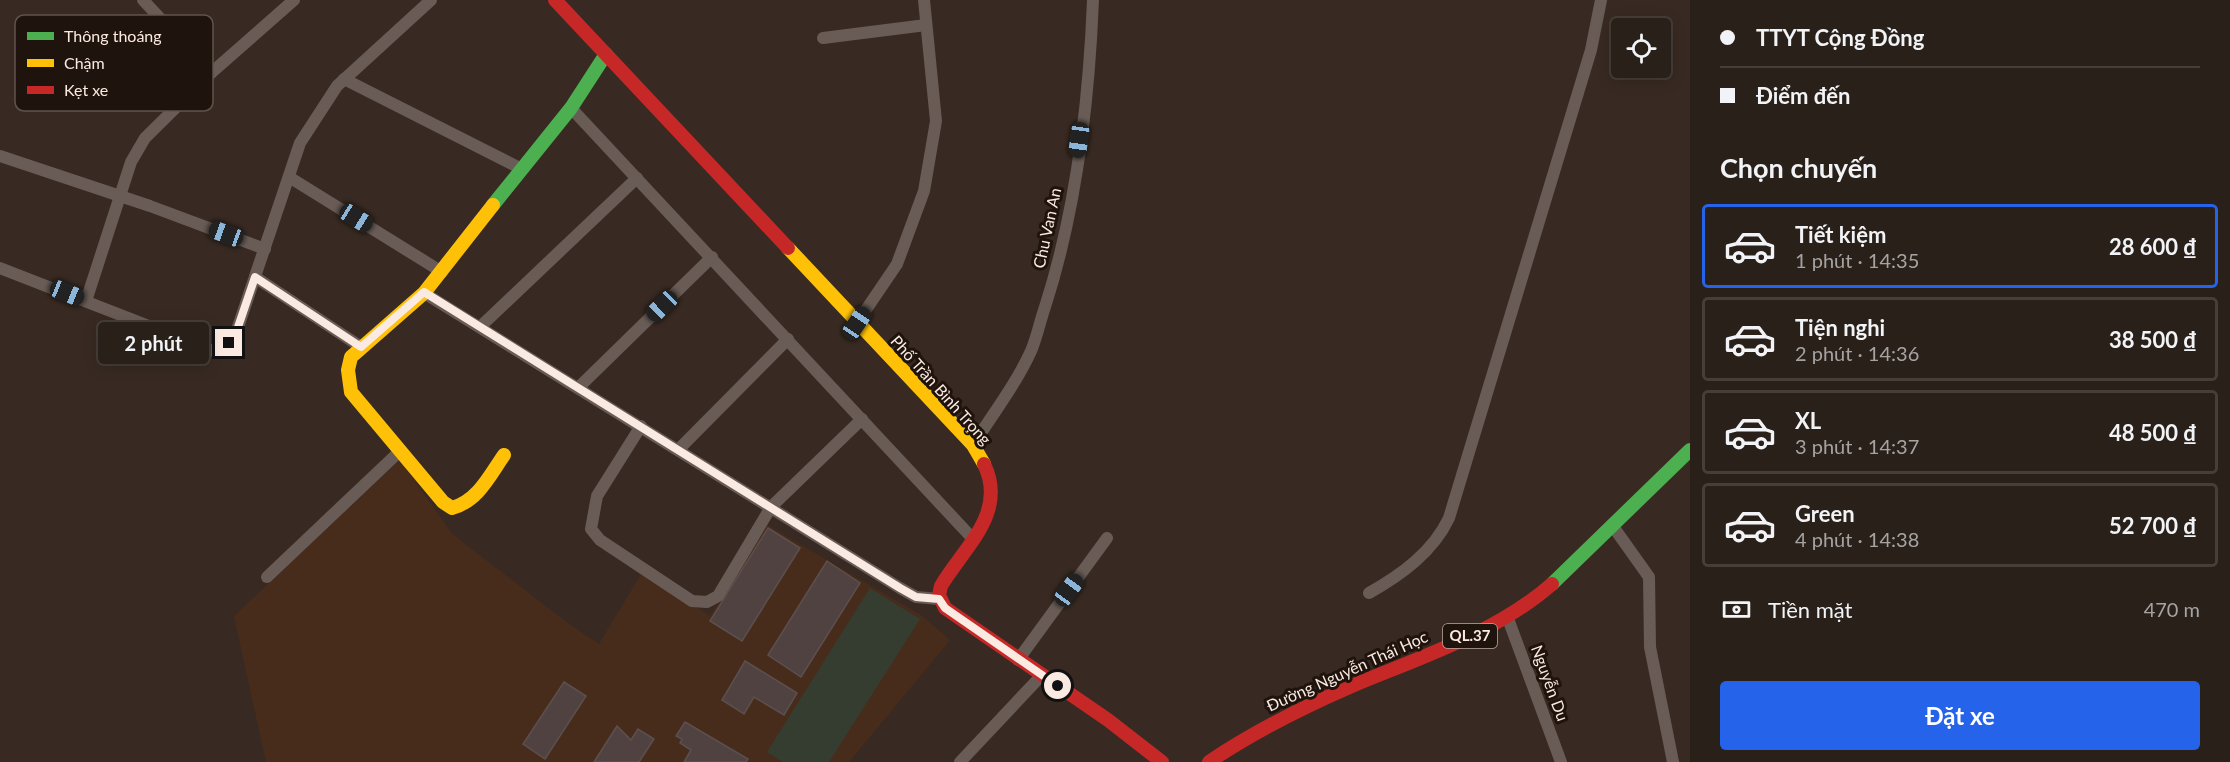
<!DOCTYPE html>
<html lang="vi">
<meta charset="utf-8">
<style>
body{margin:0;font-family:Lato,sans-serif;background:#322823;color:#f1f3f6;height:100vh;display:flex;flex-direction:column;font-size:22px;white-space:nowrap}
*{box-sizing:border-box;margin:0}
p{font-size:20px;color:#a5a3a2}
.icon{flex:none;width:33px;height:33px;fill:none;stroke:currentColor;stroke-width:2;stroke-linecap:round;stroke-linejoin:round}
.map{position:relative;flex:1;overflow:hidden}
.side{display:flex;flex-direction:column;background:#2a201a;width:540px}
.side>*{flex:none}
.top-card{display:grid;align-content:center;height:132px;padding:0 30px;background:#2a201a}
.controls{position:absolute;left:1611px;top:18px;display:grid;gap:12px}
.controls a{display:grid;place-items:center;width:60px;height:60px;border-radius:6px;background:#2a201a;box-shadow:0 3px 15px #0003,0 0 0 2px #463e39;font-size:30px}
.end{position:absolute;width:27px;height:27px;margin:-14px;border:8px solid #fbeae1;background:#111;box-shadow:0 0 0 3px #111}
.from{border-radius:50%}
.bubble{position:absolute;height:42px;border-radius:6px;background:#2a201a;box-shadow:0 3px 15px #0003,0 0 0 2px #463e39;font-size:20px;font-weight:700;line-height:42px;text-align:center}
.car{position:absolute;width:18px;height:36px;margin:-18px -9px;border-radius:8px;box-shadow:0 0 4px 2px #0007;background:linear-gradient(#222 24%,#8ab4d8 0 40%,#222 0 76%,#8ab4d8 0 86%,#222 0)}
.top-card b{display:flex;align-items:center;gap:21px;height:57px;font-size:22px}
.top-card b+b{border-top:2px solid #463e39}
.top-card i{width:15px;height:15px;background:#f1f3f6}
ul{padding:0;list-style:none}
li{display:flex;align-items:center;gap:18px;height:84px;margin:0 12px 9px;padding:0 18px;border:3px solid #463e39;border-radius:6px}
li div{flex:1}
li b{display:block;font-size:22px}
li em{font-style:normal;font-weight:700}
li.active{border-color:#2563eb}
li>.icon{width:54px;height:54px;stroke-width:1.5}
h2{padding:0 30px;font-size:27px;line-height:72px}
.pay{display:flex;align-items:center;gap:15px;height:66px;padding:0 30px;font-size:22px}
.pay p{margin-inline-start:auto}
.button{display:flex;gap:12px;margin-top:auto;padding:12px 30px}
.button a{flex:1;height:69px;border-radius:6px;background:#2563eb;color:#fff;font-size:24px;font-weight:700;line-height:69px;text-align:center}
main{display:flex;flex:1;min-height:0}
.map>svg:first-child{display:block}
.built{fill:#482c1b}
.green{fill:#343d2f}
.building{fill:#4f4241;stroke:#5c504f;stroke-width:1.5}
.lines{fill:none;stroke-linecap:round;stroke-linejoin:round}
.street{stroke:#695c56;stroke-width:12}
.fast{stroke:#4caf50;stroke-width:14}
.slow{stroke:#ffc107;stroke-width:14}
.jam{stroke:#c62828;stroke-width:14}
.route{stroke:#fbeae1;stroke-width:8}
.labels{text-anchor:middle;stroke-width:6;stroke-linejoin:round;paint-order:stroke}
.shield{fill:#1e130d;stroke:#b9aaa1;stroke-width:1.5}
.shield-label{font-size:15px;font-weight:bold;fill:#fbeae1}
.street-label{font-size:16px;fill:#fbeae1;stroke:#1e130d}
.key{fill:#1e130d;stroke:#60544d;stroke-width:1.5}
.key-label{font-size:16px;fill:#fbeae1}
</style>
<main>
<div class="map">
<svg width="1690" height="762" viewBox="0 0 1690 762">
<rect width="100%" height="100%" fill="#382a22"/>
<path class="built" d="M400 460 452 534 569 624 599 644 643 571 710 616 767 525 921 615 950 640 849 762H266L234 616Z"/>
<path class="green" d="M870 588 920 619 829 762H783L767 752Z"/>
<g class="building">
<path d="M768 528 800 548 742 641 710 621Z"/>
<path d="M827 561 860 583 801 677 768 655Z"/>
<path d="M745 661 797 693 784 715 754 697 744 714 722 700Z"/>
<path d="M564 682 586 696 545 759 523 744Z"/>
<path d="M685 722 748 759 746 762H684L691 750 680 743 682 739 676 736Z"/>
<path d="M617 726 631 740 638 729 654 739 639 762H594Z"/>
</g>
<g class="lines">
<g class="street">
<path d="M143 0 211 73"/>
<path d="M823 38 926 25"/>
<path d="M344 79 520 168"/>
<path d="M571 108 974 540"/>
<path d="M0 156 150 206 265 249"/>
<path d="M289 177 442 272"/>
<path d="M0 268 213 351 223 349 236 333 300 143 337 86 431 0"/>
<path d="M255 277 361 347"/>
<path d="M424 293 900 588 916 597 939 599"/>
<path d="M86 301 131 162 145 138 211 73 294 0"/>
<path d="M857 323 897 264 924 191 936 121 924 0"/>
<path d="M480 327 637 178"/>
<path d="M578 388 712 257"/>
<path d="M641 426 597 496 591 529 600 540 692 601 707 602 718 596 771 507 862 419"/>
<path d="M973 445C993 414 1016 384 1031 351 1037 337 1040 321 1045 307 1076 211 1089 101 1093 0"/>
<path d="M678 450 788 339"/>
<path d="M1612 525 1649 577 1650 647 1673 762"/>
<path d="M267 577 400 451"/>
<path d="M1369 593C1401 575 1433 552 1449 518L1591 50 1601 0"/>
<path d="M1507 616 1561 762"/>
<path d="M1018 660 1107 538"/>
<path d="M960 762 1042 675"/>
</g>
<g class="fast">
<path d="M493 205 571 108 606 54"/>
<path d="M1552 584 1690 450"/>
</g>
<g class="slow">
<path d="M493 205 424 293 351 357 348 370 351 392 443 502 452 508C478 501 490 475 504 455"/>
<path d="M788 248 973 445 984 464"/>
</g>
<g class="jam">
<path d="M555 0 788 248"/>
<path d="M984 464C1008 513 964 547 941 586L939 595 945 608 1108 720 1162 762"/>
<path d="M1209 762C1255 731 1303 707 1354 685 1421 657 1496 633 1552 584"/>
</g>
</g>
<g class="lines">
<path class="route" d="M229 343 236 333 255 277 361 347 424 292 900 588 916 597 939 599 945 608 1058 686"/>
</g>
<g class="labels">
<rect class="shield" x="1443" y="624" width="54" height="24" rx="4.5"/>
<g class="shield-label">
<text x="1470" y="641">QL.37</text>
</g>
<g class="street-label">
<text transform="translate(1047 228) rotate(-78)" y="6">Chu Van An</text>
<text transform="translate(941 390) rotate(48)" y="6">Phố Trần Bình Trọng</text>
<text transform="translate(1347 671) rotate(-24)" y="6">Đường Nguyễn Thái Học</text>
<text transform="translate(1550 683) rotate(70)" y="6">Nguyễn Du</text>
</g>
</g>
<rect x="15" y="15" width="198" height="96" rx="9" class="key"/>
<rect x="27" y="32" width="27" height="8" fill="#4caf50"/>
<rect x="27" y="59" width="27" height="8" fill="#ffc107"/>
<rect x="27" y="86" width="27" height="8" fill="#c62828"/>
<g class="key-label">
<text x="64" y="42">Thông thoáng</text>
<text x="64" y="69">Chậm</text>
<text x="64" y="96">Kẹt xe</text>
</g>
</svg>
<div class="controls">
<a><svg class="icon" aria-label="locate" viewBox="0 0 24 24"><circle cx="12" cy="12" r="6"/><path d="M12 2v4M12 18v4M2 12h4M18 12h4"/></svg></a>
</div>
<i class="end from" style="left:1058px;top:686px"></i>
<i class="end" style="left:229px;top:343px"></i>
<div class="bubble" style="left:98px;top:322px;width:111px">2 phút</div>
<i class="car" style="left:1079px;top:140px;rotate:188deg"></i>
<i class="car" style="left:356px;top:218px;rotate:122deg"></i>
<i class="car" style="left:226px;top:234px;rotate:290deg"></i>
<i class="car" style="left:67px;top:293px;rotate:112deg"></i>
<i class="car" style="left:662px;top:306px;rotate:226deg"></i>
<i class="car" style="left:857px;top:323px;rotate:34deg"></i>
<i class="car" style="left:1069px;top:590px;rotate:36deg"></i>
</div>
<section class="side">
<div class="top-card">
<b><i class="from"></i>TTYT Cộng Đồng</b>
<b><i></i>Điểm đến</b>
</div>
<h2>Chọn chuyến</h2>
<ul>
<li class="active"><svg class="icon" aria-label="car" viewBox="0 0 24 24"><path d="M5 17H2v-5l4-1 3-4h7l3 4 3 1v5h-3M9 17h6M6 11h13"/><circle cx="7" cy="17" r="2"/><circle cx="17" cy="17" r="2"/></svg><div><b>Tiết kiệm</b><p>1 phút · 14:35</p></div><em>28 600 ₫</em></li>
<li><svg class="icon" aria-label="car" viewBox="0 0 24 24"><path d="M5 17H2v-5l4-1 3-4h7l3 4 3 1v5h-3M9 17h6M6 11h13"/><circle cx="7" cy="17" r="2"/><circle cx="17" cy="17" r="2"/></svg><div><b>Tiện nghi</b><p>2 phút · 14:36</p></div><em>38 500 ₫</em></li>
<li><svg class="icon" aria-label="car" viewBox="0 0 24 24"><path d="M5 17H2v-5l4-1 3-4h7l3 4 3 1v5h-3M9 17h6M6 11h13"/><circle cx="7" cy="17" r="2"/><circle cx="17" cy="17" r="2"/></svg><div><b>XL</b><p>3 phút · 14:37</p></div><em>48 500 ₫</em></li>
<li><svg class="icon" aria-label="car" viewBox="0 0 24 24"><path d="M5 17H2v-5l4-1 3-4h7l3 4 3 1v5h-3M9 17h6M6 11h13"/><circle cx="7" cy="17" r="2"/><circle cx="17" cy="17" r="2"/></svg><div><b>Green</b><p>4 phút · 14:38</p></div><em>52 700 ₫</em></li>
</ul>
<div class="pay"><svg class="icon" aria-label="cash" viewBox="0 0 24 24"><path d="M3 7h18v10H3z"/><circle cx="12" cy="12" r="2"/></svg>Tiền mặt<p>470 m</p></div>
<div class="button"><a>Đặt xe</a></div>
</section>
</main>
